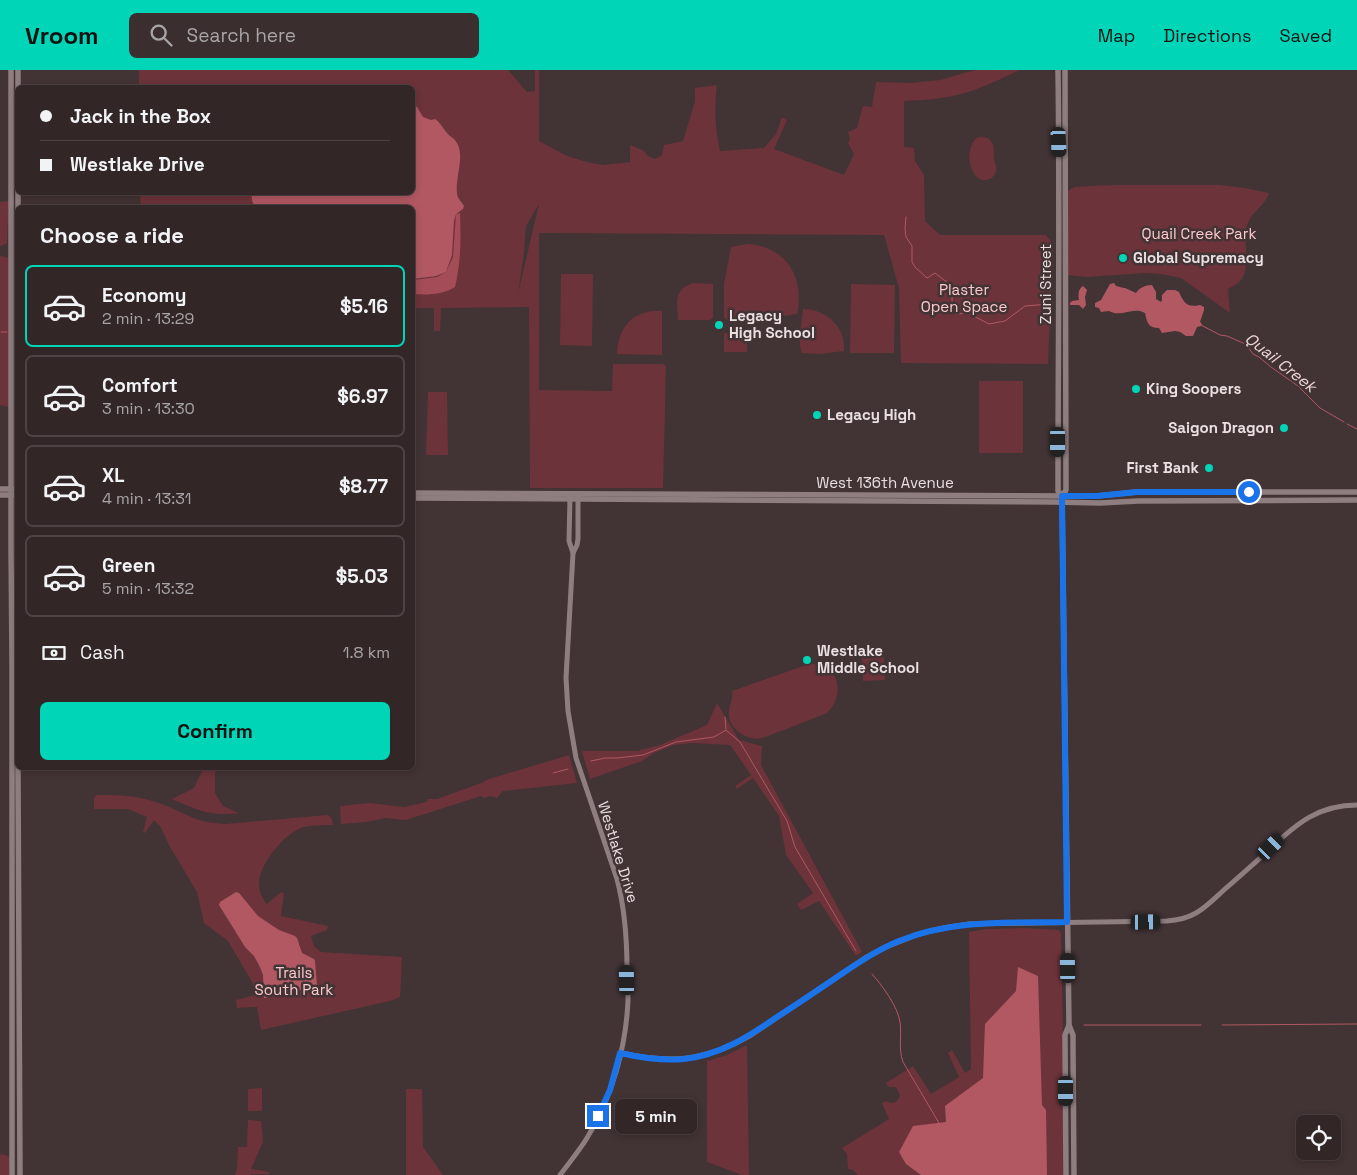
<!DOCTYPE html>
<meta charset="utf-8">
<style>
body{margin:0;font-family:"Space Grotesk",sans-serif;background:#3a2e2f;color:#f1f3f6;height:100vh;display:flex;flex-direction:column;font-size:19px;white-space:nowrap}
*{box-sizing:border-box;margin:0}
p{font-size:16px;color:#a8a5a7}
.icon{flex:none;width:28px;height:28px;fill:none;stroke:currentColor;stroke-width:2;stroke-linecap:round;stroke-linejoin:round}
.map{position:relative;flex:1;overflow:hidden}
.panel{position:absolute;left:15px;top:135px;width:400px;height:565px;display:flex;flex-direction:column;background:#322627;border-radius:8px;box-shadow:0 2px 8px #0003,0 0 0 1px #4d4344}
.panel>*{flex:none}
.banner{position:absolute;left:15px;top:15px;width:400px;height:110px;border-radius:8px;box-shadow:0 2px 8px #0003,0 0 0 1px #4d4344;display:grid;align-content:center;height:110px;padding:0 25px;background:#322627}
.controls{position:absolute;left:1296px;top:1045px;display:grid;gap:10px}
.controls a{display:grid;place-items:center;width:45px;height:45px;border-radius:8px;background:#322627;box-shadow:0 2px 8px #0003,0 0 0 1px #4d4344;font-size:25px}
.end{position:absolute;width:22px;height:22px;margin:-11px;border:6px solid #1a73e8;background:#fff;box-shadow:0 0 0 2px #fff}
.from{border-radius:50%}
.bubble{position:absolute;height:35px;border-radius:8px;background:#322627;box-shadow:0 2px 8px #0003,0 0 0 1px #4d4344;font-size:16px;font-weight:700;line-height:35px;text-align:center}
.car{position:absolute;width:15px;height:30px;margin:-15px -8px;border-radius:6px;box-shadow:0 0 4px 1px #0007;background:linear-gradient(#222 24%,#8ab4d8 0 40%,#222 0 76%,#8ab4d8 0 86%,#222 0)}
.banner b{display:flex;align-items:center;gap:18px;height:48px;font-size:19px}
.banner b+b{border-top:1px solid #4d4344}
.banner i{width:12px;height:12px;background:#f1f3f6}
ul{padding:0;list-style:none}
li{display:flex;align-items:center;gap:15px;height:82px;margin:0 10px 8px;padding:0 15px;border:2px solid #4d4344;border-radius:8px}
li div{flex:1}
li b{display:block;font-size:19px}
li em{font-style:normal;font-weight:700}
li.current{border-color:#00d5b7}
li>.icon{width:45px;height:45px;stroke-width:1.5}
h2{padding:0 25px;font-size:22px;line-height:60px}
.pay{display:flex;align-items:center;gap:12px;height:55px;padding:0 25px;font-size:19px}
.pay p{margin-inline-start:auto}
.cta{display:flex;gap:10px;margin-top:auto;padding:10px 25px}
.cta a{flex:1;height:58px;border-radius:8px;background:#00d5b7;color:#111;font-size:20px;font-weight:700;line-height:58px;text-align:center}
header{display:flex;align-items:center;gap:30px;box-sizing:border-box;height:70px;padding:0 25px;background:#00d5b7;color:#111}
header strong{font-size:24px}
nav{display:flex;gap:28px;margin-inline-start:auto;font-size:18px}
.search{width:350px;height:45px;background:#3a2e2f;display:flex;align-items:center;gap:12px;box-sizing:border-box;padding:0 18px;border-radius:8px;color:#a8a5a7;font-size:19px}
.map>svg:first-child{display:block}
.green{fill:#6c333a;fill-rule:evenodd}
.forest{fill:#a44c57}
.water{fill:#b25863}
.lines{fill:none;stroke-linecap:round;stroke-linejoin:round}
.stream{stroke:#b25863;stroke-width:1}
.tertiary{stroke:#8f7e7f;stroke-width:5}
.secondary{stroke:#8f7e7f;stroke-width:5.5}
.route{stroke:#1a73e8;stroke-width:6}
.poi-dot{fill:#00d5b7;stroke:#423334;stroke-width:2}
.labels{text-anchor:middle;stroke-width:5;stroke-linejoin:round;paint-order:stroke}
.park-label{font-size:15px;fill:#fecace;stroke:#423334}
.poi-label{font-size:15px;font-weight:bold;fill:#eae0e1;stroke:#423334;text-anchor:start}
.street-label{font-size:15px;fill:#eae0e1;stroke:#423334}
.water-label{font-size:16px;font-style:italic;fill:#eed4d5;stroke:#423334}
</style>
<header>
<strong>Vroom</strong>
<div class="search"><svg class="icon" aria-label="search" viewBox="0 0 24 24"><circle cx="10" cy="10" r="6"/><path d="M15 15l6 6"/></svg>Search here</div>
<nav><a>Map</a><a>Directions</a><a>Saved</a></nav>
</header>
<div class="map">
<svg width="1357" height="1105" viewBox="0 0 1357 1105">
<rect width="100%" height="100%" fill="#423334"/>
<g class="green">
<path d="M139 0H508L527 22 535 21V0H539V71L567 86 587 92 603 95 630 92V75L643 80 648 86 655 89 662 85 664 75 683 71 695 31V18L717 15C714 41 715 56 720 81L764 78 776 64 782 47 787 50 774 79 844 105 854 84 848 73 850 69 848 62 857 58 863 36 872 37 876 12 911 13 940 10 975 0H1020C1006 6 992 14 977 19 954 28 929 30 904 31V77L914 78 915 91 924 105 925 151 940 165H1046L1053 174 1048 294 901 293 899 218 884 165 539 163V320L612 321 613 294H663L666 297 663 418H530L529 237 441 238 440 261H434V238H413L412 138 141 137 140 123 412 122V18L139 17ZM539 134 518 223V224L524 183 526 156Z"/>
<path d="M979 67 988 68C996 75 993 80 994 89 995 93 997 97 996 101 995 109 984 113 978 108 967 99 966 73 979 67Z"/>
<path d="M1113 115H1219L1245 118 1269 123C1265 136 1251 142 1247 155 1242 172 1252 195 1241 210 1238 214 1232 217 1228 219L1230 243 1181 208 1161 204 1145 203 1087 207 1067 205 1068 121 1074 117Z"/>
<path d="M9 131 7 173 4 175 0 176V132Z"/>
<path d="M747 174C786 176 805 207 797 244L759 250H727L724 247V214L731 177Z"/>
<path d="M0 186 5 187 9 188V337L0 335Z"/>
<path d="M561 204H593L592 276 560 275Z"/>
<path d="M693 213 713 214V247L710 250H678C678 234 672 220 693 213Z"/>
<path d="M851 214 895 215 894 283H850Z"/>
<path d="M803 239C826 239 846 257 844 281L820 284 802 283C797 271 802 253 803 239Z"/>
<path d="M653 241H662V285L617 284C618 260 629 244 653 241Z"/>
<rect x="724" y="263" width="23" height="19"/>
<rect x="979" y="311" width="44" height="72"/>
<path d="M428 322H447L448 385H426Z"/>
<path d="M862 586 884 587 885 610 863 611Z"/>
<path d="M809 594C814 594 820 594 825 597 843 607 840 631 827 643 813 649 798 654 784 660 777 662 769 666 762 668 750 671 735 663 730 651 726 639 734 630 732 621Z"/>
<path d="M717 633 739 670 762 676 761 695 862 882 856 886 819 831 801 840 797 834 813 823 786 785 779 746 753 708 737 719 735 716 751 705 730 675 692 673 673 675 654 683 642 691 590 709 582 681H637L660 675 707 655Z"/>
<path d="M569 685 577 713 503 721 497 728 490 726 484 728 481 726 406 750 385 748 367 752 341 754 340 736 369 733 404 737 427 732 428 729H437L484 712 486 710Z"/>
<path d="M201 698H221L215 703V723L223 736 239 743C211 747 197 740 172 729L194 718 202 701Z"/>
<path d="M97 725C116 725 134 725 152 731 168 735 183 744 199 750 208 753 217 753 226 754L327 745C332 747 332 750 333 755 324 755 309 755 301 758 284 764 260 794 259 812 259 821 262 828 267 834L281 822 284 824 281 846 328 856 327 860 311 866 314 876 321 882 402 887 400 927 390 931 261 960 257 937 237 938 236 930 255 925 252 912 228 871 204 853 197 822 170 777 160 756 154 750 145 763 143 762 147 747 128 739H94V728Z"/>
<path d="M1023 858 1059 860 1061 864 1063 970V1105H858L853 1100 848 1099 847 1084 842 1078 889 1049 882 1033 886 1031 892 1033 897 1031 900 1026 898 1021 896 1017H889L886 1013 913 996 931 1024 959 1007 948 983 952 980 965 1003 971 999 969 862 986 859Z"/>
<path d="M747 975 749 1105H742L707 1092V991L727 985Z"/>
<path d="M262 1018V1041H248V1019Z"/>
<path d="M406 1019H422L423 1077 443 1105H406Z"/>
<path d="M248 1050 261 1051 263 1072 251 1099 269 1102V1104H251V1105H235L237 1099 238 1077H247Z"/>
<path d="M0 1084 6 1085 10 1088 9 1105H0Z"/>
</g>
<path class="forest" d="M460 143C461 169 461 192 455 217 442 225 427 225 413 224V210L437 207 446 202 453 187 456 144Z"/>
<g class="water">
<path d="M413 35 417 37 423 47 431 50 435 49C441 53 443 59 448 64 449 66 452 67 454 69 467 83 455 105 457 123 457 128 461 131 464 136L463 139 456 144 454 151 452 185 446 202 436 206 413 209 412 138H256C252 133 251 128 252 123L412 122Z"/>
<path d="M1114 213 1116 216 1124 218H1125L1136 223C1139 218 1145 215 1152 215L1156 222V229L1161 232 1162 230V225L1167 220H1175L1179 222C1184 233 1187 238 1200 235L1204 237V240L1200 252 1202 254 1201 256 1197 257 1193 266H1186L1180 262 1175 261 1162 263 1159 258C1148 258 1147 252 1145 243 1133 236 1121 248 1109 241L1101 242 1099 238 1095 237V233L1101 230 1110 214Z"/>
<path d="M1083 216 1087 220 1085 227 1086 235 1083 239 1079 235H1070V233L1072 231 1079 230C1078 225 1078 219 1083 216Z"/>
<path d="M236 822 239 823 258 846 279 860 295 866 297 868 302 883 314 889 315 891 317 915 314 916 283 925 270 926 266 928H264L263 905 260 897 254 886 245 877 219 835 220 832Z"/>
<path d="M1018 897 1038 906 1042 1035 1046 1040 1047 1105H921L906 1094 899 1082 913 1056 946 1052 945 1036 983 1008 985 954 1016 921Z"/>
</g>
<g class="lines">
<g class="stream">
<path d="M906 147 905 159 906 167 912 176V192L915 197 927 208 935 203 952 216V241L955 244 968 243 989 254 1005 251 1025 236 1050 234"/>
<path d="M1201 255 1220 265 1227 266 1243 273 1248 277 1253 284 1259 287 1271 297 1298 316 1320 338 1344 352"/>
<path d="M1 262H7"/>
<path d="M1347 354 1357 359"/>
<path d="M725 647 726 659"/>
<path d="M591 691 605 688H617L643 685 676 672 714 667 726 660 740 672 787 751 795 777 856 881"/>
<path d="M553 703 568 699"/>
<path d="M872 904C882 915 898 937 900 952 902 966 898 978 903 992L939 1053"/>
<path d="M1084 955H1201"/>
<path d="M1222 955 1357 954"/>
</g>
<g class="tertiary">
<path d="M570 427 569 471 573 483"/>
<path d="M621 983C671 994 706 991 751 965L865 888 886 877 919 864 943 858 969 854 1167 851C1196 849 1205 837 1225 819 1241 805 1256 792 1271 778 1297 753 1319 735 1357 735"/>
<path d="M560 1105C569 1093 579 1081 587 1068 612 1027 626 978 628 930 628 920 627 910 627 900 627 868 625 839 617 809L576 688 568 641 566 608 573 483 577 475 578 469V427"/>
</g>
<g class="secondary">
<path d="M11 0V478L12 593V1105"/>
<path d="M18 0V18"/>
<path d="M1058 0C1060 140 1058 280 1058 421L1062 426 1069 955 1065 965 1066 1105"/>
<path d="M18 122V138"/>
<path d="M0 419H18"/>
<path d="M412 423 1071 426H1097L1137 422H1357"/>
<path d="M0 425H18"/>
<path d="M1062 426 1066 420 1065 0"/>
<path d="M412 428 1053 432 1100 433 1138 431 1357 430"/>
<path d="M18 698 20 1105"/>
<path d="M1069 955 1073 965V977L1074 1105"/>
</g>
</g>
<g class="lines">
<path class="route" d="M598 1046 610 1020 620 983C642 988 663 991 684 989 720 985 748 967 777 947 799 933 821 918 843 903 861 891 879 879 899 871 952 849 1011 853 1067 852L1062 426H1097L1137 422H1249"/>
</g>
<g class="poi-dot">
<circle cx="1123" cy="188" r="5"/>
<circle cx="719" cy="255" r="5"/>
<circle cx="1136" cy="319" r="5"/>
<circle cx="817" cy="345" r="5"/>
<circle cx="1284" cy="358" r="5"/>
<circle cx="1209" cy="398" r="5"/>
<circle cx="807" cy="590" r="5"/>
</g>
<g class="labels">
<g class="park-label">
<text x="1199" y="169">Quail Creek Park</text>
<text x="964" y="225">Plaster<tspan x="964" dy="17">Open Space</tspan></text>
<text x="294" y="908">Trails<tspan x="294" dy="17">South Park</tspan></text>
</g>
<g class="poi-label">
<text x="1133" y="193">Global Supremacy</text>
<text x="729" y="251">Legacy<tspan x="729" dy="17">High School</tspan></text>
<text x="1146" y="324">King Soopers</text>
<text x="827" y="350">Legacy High</text>
<text x="1274" y="363" text-anchor="end">Saigon Dragon</text>
<text x="1199" y="403" text-anchor="end">First Bank</text>
<text x="817" y="586">Westlake<tspan x="817" dy="17">Middle School</tspan></text>
</g>
<g class="street-label">
<text transform="translate(1046 214) rotate(-90)" y="5">Zuni Street</text>
<text x="885" y="418">West 136th Avenue</text>
<text transform="translate(618 782) rotate(73)" y="5">Westlake Drive</text>
</g>
<g class="water-label">
<text transform="translate(1281 292) rotate(38)" y="6">Quail Creek</text>
</g>
</g>
</svg>
<div class="controls">
<a><svg class="icon" aria-label="locate" viewBox="0 0 24 24"><circle cx="12" cy="12" r="6"/><path d="M12 2v4M12 18v4M2 12h4M18 12h4"/></svg></a>
</div>
<i class="end from" style="left:1249px;top:422px"></i>
<i class="end" style="left:598px;top:1046px"></i>
<div class="bubble" style="left:615px;top:1029px;width:82px">5 min</div>
<i class="car" style="left:1059px;top:72px;rotate:177deg"></i>
<i class="car" style="left:1058px;top:372px;rotate:180deg"></i>
<i class="car" style="left:1271px;top:777px;rotate:45deg"></i>
<i class="car" style="left:1146px;top:852px;rotate:89deg"></i>
<i class="car" style="left:1068px;top:898px;rotate:359deg"></i>
<i class="car" style="left:627px;top:910px;rotate:359deg"></i>
<i class="car" style="left:1066px;top:1021px;rotate:180deg"></i>
<div class="banner">
<b><i class="from"></i>Jack in the Box</b>
<b><i></i>Westlake Drive</b>
</div>
<section class="panel">
<h2>Choose a ride</h2>
<ul>
<li class="current"><svg class="icon" aria-label="car" viewBox="0 0 24 24"><path d="M5 17H2v-5l4-1 3-4h7l3 4 3 1v5h-3M9 17h6M6 11h13"/><circle cx="7" cy="17" r="2"/><circle cx="17" cy="17" r="2"/></svg><div><b>Economy</b><p>2 min · 13:29</p></div><em>$5.16</em></li>
<li><svg class="icon" aria-label="car" viewBox="0 0 24 24"><path d="M5 17H2v-5l4-1 3-4h7l3 4 3 1v5h-3M9 17h6M6 11h13"/><circle cx="7" cy="17" r="2"/><circle cx="17" cy="17" r="2"/></svg><div><b>Comfort</b><p>3 min · 13:30</p></div><em>$6.97</em></li>
<li><svg class="icon" aria-label="car" viewBox="0 0 24 24"><path d="M5 17H2v-5l4-1 3-4h7l3 4 3 1v5h-3M9 17h6M6 11h13"/><circle cx="7" cy="17" r="2"/><circle cx="17" cy="17" r="2"/></svg><div><b>XL</b><p>4 min · 13:31</p></div><em>$8.77</em></li>
<li><svg class="icon" aria-label="car" viewBox="0 0 24 24"><path d="M5 17H2v-5l4-1 3-4h7l3 4 3 1v5h-3M9 17h6M6 11h13"/><circle cx="7" cy="17" r="2"/><circle cx="17" cy="17" r="2"/></svg><div><b>Green</b><p>5 min · 13:32</p></div><em>$5.03</em></li>
</ul>
<div class="pay"><svg class="icon" aria-label="cash" viewBox="0 0 24 24"><path d="M3 7h18v10H3z"/><circle cx="12" cy="12" r="2"/></svg>Cash<p>1.8 km</p></div>
<div class="cta"><a>Confirm</a></div>
</section>
</div>
